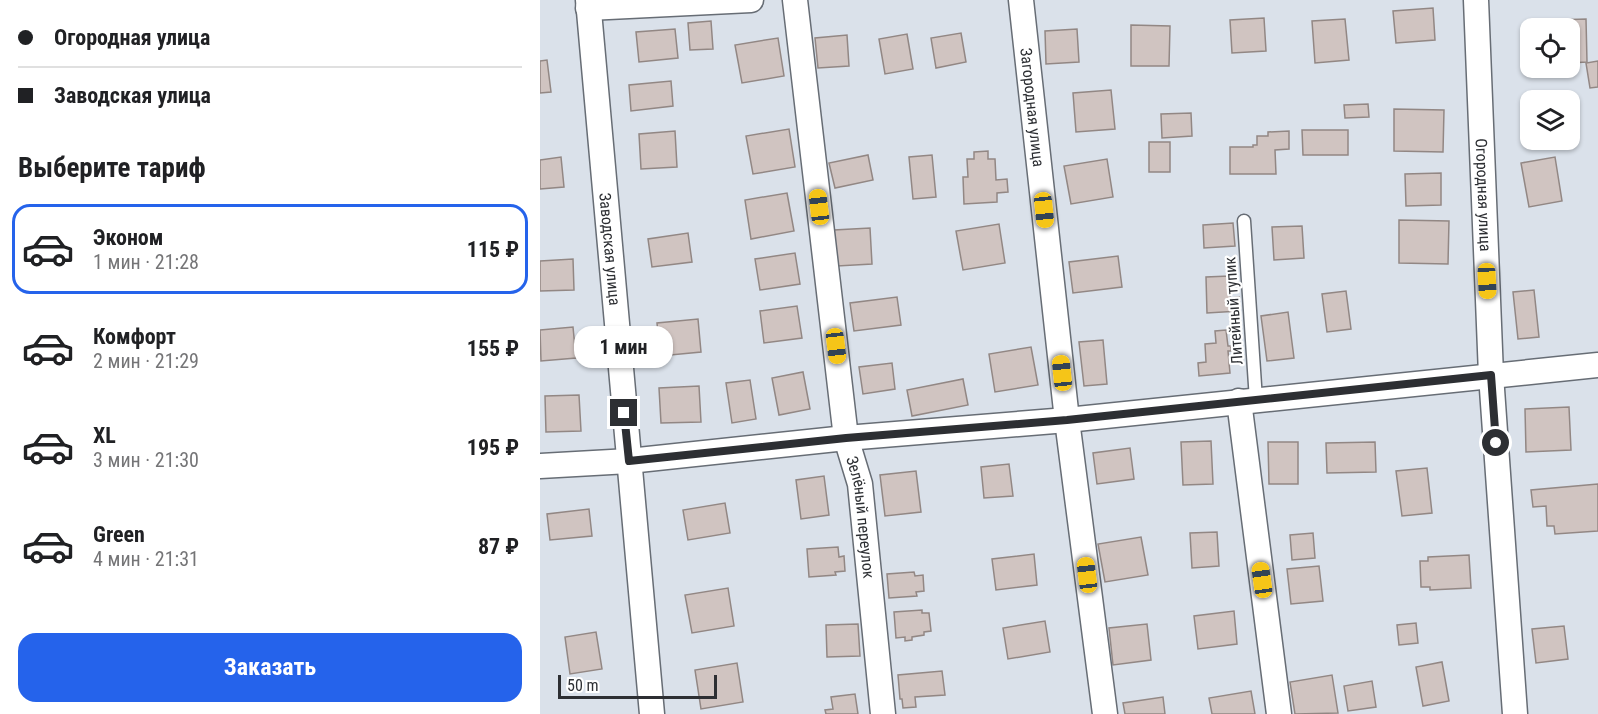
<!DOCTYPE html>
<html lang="ru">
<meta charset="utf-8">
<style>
body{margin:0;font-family:"Roboto Condensed",sans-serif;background:#f6f6f6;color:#202124;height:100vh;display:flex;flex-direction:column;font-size:22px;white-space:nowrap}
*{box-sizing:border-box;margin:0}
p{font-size:20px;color:#757577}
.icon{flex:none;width:33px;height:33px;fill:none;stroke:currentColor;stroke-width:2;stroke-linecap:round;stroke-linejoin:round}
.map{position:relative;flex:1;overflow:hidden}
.panel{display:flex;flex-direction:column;background:#fff;width:540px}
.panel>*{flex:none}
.banner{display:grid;align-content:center;height:132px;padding:0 18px;background:#fff}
.buttons{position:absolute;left:980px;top:18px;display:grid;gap:12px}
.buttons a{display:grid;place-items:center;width:60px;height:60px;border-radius:12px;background:#fff;box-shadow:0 2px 4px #0004;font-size:30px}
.scale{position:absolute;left:18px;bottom:15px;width:159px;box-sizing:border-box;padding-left:6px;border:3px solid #2d2f33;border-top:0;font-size:16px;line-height:21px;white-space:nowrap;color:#2d2f33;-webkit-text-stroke:4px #fff;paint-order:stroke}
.end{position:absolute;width:27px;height:27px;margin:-14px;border:8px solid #2d2f33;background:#fff;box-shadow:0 0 0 3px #fff}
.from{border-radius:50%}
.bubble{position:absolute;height:42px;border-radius:18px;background:#fff;box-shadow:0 2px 4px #0004;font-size:20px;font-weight:700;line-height:42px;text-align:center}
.car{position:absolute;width:18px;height:36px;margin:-18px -9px;border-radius:8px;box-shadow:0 0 4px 2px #0007;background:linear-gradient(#f5c518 24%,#345 0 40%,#f5c518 0 76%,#345 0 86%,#f5c518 0)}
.banner b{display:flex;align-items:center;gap:21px;height:57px;font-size:22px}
.banner b+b{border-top:2px solid #e0e0e0}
.banner i{width:15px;height:15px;background:#202124}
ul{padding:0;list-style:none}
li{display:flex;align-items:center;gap:18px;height:90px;margin:0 12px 9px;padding:0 6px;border:3px solid transparent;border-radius:18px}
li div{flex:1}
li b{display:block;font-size:22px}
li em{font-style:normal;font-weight:700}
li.active{border-color:#2563eb}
li>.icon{width:54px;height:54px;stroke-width:1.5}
h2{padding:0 18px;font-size:27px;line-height:72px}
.button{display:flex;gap:12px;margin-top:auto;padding:12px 18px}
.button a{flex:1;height:69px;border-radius:18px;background:#2563eb;color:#fff;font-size:24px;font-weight:700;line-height:69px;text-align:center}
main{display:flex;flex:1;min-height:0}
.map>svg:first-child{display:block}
.building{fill:#d0c4c1;stroke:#928784;stroke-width:1.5}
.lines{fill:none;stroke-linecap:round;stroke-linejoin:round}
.lane-casing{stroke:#676d75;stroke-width:15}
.street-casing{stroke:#676d75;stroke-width:27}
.lane{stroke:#fff;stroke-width:12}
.street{stroke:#fff;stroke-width:24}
.route{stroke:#2d2f33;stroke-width:8}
.labels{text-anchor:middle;stroke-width:4.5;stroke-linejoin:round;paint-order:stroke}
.street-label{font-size:16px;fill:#2d2f33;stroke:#fff}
</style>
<main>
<section class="panel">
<div class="banner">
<b><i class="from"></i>Огородная улица</b>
<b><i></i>Заводская улица</b>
</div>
<h2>Выберите тариф</h2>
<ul>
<li class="active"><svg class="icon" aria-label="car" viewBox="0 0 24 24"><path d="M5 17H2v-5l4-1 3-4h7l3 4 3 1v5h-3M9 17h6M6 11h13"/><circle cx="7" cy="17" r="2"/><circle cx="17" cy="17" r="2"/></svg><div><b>Эконом</b><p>1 мин · 21:28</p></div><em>115 ₽</em></li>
<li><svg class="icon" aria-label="car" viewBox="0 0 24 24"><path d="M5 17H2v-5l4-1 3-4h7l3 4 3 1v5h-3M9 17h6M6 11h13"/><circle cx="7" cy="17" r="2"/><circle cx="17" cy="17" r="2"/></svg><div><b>Комфорт</b><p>2 мин · 21:29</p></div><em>155 ₽</em></li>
<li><svg class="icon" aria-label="car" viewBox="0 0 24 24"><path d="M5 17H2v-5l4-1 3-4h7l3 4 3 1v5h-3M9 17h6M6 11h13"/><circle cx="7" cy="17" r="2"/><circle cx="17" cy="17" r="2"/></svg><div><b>XL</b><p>3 мин · 21:30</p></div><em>195 ₽</em></li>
<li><svg class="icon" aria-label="car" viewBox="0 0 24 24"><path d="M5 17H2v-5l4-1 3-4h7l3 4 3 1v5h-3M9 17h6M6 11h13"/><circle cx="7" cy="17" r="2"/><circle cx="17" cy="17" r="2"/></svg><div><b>Green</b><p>4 мин · 21:31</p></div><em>87 ₽</em></li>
</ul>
<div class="button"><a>Заказать</a></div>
</section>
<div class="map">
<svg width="1058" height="714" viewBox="0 0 1058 714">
<rect width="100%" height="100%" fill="#dae1ea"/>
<g class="building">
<path d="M893 8 895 40 856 43 853 11Z"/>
<path d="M724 18 726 51 692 53 690 20Z"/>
<path d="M805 19 809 60 775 63 772 21Z"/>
<path d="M1046 19 1047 62 1029 63V28H1016V20Z"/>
<path d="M171 21 173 49 150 50 148 23Z"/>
<path d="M591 25 630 26 629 66H591Z"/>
<path d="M135 29 138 58 99 62 96 32Z"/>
<path d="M537 29 539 62 506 64 505 31Z"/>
<path d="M421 33 426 62 396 68 391 38Z"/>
<path d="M367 34 373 69 345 74 339 39Z"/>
<path d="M307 35 309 66 278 68 275 38Z"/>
<path d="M238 38 244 76 202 83 195 45Z"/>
<path d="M7 60 11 92 0 93V61Z"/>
<path d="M1058 61V87L1050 88 1046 63Z"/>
<path d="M131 81 133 106 91 111 89 85Z"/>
<path d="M571 90 575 129 536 132 533 93Z"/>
<path d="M828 104 829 117 805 118 804 105Z"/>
<path d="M854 109 904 110 903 152 854 151Z"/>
<path d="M651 113 652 136 622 138 621 114Z"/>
<path d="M249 129 255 167 213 174 206 136Z"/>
<path d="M762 130H808V155H763Z"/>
<path d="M135 131 137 167 101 169 99 134Z"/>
<path d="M749 131V149L735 150 736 174H690V147H713V145H717V136H728V132Z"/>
<rect x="609" y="142" width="21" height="30"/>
<path d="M448 151V159H455L456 180 467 179 468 192 457 193V202L424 204 423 177H428L427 159H434V152Z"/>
<path d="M328 155 333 180 295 188 289 163Z"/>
<path d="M392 155 396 197 373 199 369 157Z"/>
<path d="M21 157 24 187 0 189V160Z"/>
<path d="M1015 157 1022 201 989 207 981 163Z"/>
<path d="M567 159 573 197 531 204 524 166Z"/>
<path d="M901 173V205L866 206 865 174Z"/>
<path d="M247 193 254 231 211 239 205 200Z"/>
<path d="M859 220 909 221 908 264 859 263Z"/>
<path d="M693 223 695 246 664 248 663 225Z"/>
<path d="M459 224 465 263 423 270 416 231Z"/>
<path d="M762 226 764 258 734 260 732 227Z"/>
<path d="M330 228 332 264 297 266 294 230Z"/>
<path d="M148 233 152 262 112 267 108 239Z"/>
<path d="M255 253 260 284 220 290 215 259Z"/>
<path d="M578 256 582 287 533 293 529 262Z"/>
<path d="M33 259 34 290 0 291V261Z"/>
<path d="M689 276 690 298 699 297V311L667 313 666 277Z"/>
<path d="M994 290 999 337 978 339 973 292Z"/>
<path d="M806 291 811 329 787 332 782 294Z"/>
<path d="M357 297 361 325 314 331 310 303Z"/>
<path d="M257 306 262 338 224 343 220 311Z"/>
<path d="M748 312 754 358 727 361 721 316Z"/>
<path d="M158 319 161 352 120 356 117 323Z"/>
<path d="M33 327 36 358 1 361 0 330Z"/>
<path d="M686 330 688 346H691V351H688L690 373 659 376 658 363 666 362 665 344 676 343 675 331Z"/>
<path d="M563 340 567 384 544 386 539 342Z"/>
<path d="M491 347 498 385 455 392 449 354Z"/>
<path d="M352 363 355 389 323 394 319 367Z"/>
<path d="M263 372 270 409 239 415 232 378Z"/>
<path d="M423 379 428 405 372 416 367 390Z"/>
<path d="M210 380 216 419 192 423 186 383Z"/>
<path d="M159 386 161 422 121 423 119 388Z"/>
<path d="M39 395 41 431 6 432 5 396Z"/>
<path d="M1029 407 1031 450 986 452 985 409Z"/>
<path d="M671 441 673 484 643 485 641 442Z"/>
<path d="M728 442H758V484H729Z"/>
<path d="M835 442 836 472 787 473 786 443Z"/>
<path d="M590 448 594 479 557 484 553 453Z"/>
<path d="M469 464 473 496 444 498 441 467Z"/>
<path d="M887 468 892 513 862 516 856 471Z"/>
<path d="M376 471 381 512 345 516 340 475Z"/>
<path d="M284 476 289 515 261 519 256 480Z"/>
<path d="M1058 484V531L1015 534 1014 526H1007L1006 506 993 507 991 490Z"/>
<path d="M185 503 190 533 148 540 143 510Z"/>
<path d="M49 509 52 536 10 540 7 514Z"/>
<path d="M677 532 679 566 652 568 650 533Z"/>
<path d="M773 533 775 558 752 560 750 535Z"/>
<path d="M601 537 608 575 565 582 558 544Z"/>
<path d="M298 547 299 557 304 556 305 571 295 572 296 575 269 577 267 549Z"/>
<path d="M494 554 497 585 456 590 452 559Z"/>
<path d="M929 555 931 588 890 590V587H881L880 561H888V557Z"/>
<path d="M779 566 783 601 751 604 747 569Z"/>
<path d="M374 572 375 576 383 575 384 591 376 592 377 596 349 598 347 574Z"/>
<path d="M188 588 194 626 152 633 145 595Z"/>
<path d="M382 610V613H389L391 631 384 632V635L372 637V640L365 641V637L356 638 354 612Z"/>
<path d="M694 611 697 644 658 649 654 616Z"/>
<path d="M505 621 510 652 468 659 463 628Z"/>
<path d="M876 623 878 643 859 645 857 625Z"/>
<path d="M318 624 320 656 287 657 286 625Z"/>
<path d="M607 624 611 660 573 665 569 628Z"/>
<path d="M1024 626 1028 659 996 663 992 629Z"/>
<path d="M56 632 62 669 30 674 25 637Z"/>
<path d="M902 662 909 701 883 706 876 667Z"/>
<path d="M197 663 203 702 161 709 155 670Z"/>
<path d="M402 671 405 695 375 697 376 707 363 708 362 699H360L358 675Z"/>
<path d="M792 675 798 713 755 714 750 682Z"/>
<path d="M832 681 836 707 808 711 804 686Z"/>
<path d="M711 691 715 714H672L669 698Z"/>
<path d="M315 694 318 714H286L285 710 293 709 291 697Z"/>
<path d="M623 697 625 714H585L583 703Z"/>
</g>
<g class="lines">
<g class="lane-casing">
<path id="lane" d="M704 221 716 400"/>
</g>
<g class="street-casing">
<g id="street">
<path id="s1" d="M48 0 112 714"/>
<path id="s2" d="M255 0 306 438 320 484 343 714"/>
<path id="s3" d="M481 0 527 420 565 714"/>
<path id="s4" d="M936 0 951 375 975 714"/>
<path d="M48 8 211 0"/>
<path d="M699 401 739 714"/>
<path d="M0 466 89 461 306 438 527 420 1058 365"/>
</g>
</g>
<use href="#lane" class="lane"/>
<use href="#street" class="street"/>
</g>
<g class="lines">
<path class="route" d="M84 413 89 461 306 438 527 420 951 375 956 443"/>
</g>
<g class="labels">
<g class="street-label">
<text dy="6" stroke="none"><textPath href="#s3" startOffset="108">Загородная улица</textPath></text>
<text dy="6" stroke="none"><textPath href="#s4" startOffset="195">Огородная улица</textPath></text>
<text dy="6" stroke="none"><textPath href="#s1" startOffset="250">Заводская улица</textPath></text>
<text transform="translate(693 311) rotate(-94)" y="6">Литейный тупик</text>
<text dy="6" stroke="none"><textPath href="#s2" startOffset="522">Зелёный переулок</textPath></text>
</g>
</g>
</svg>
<div class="buttons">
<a><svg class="icon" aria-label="locate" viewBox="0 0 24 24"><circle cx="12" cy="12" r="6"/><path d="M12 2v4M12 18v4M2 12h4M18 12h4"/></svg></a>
<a><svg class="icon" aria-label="layers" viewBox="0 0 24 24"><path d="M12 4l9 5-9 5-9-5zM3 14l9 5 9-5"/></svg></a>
</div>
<div class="scale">50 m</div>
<i class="end from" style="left:956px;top:443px"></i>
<i class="end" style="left:84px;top:413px"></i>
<div class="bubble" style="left:34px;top:326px;width:99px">1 мин</div>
<i class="car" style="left:279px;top:207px;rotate:353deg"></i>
<i class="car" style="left:504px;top:210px;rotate:174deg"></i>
<i class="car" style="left:947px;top:281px;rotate:177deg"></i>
<i class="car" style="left:296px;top:346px;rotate:173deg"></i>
<i class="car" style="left:522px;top:373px;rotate:354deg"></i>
<i class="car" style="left:547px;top:575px;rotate:353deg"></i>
<i class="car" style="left:722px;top:580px;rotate:352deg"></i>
</div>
</main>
